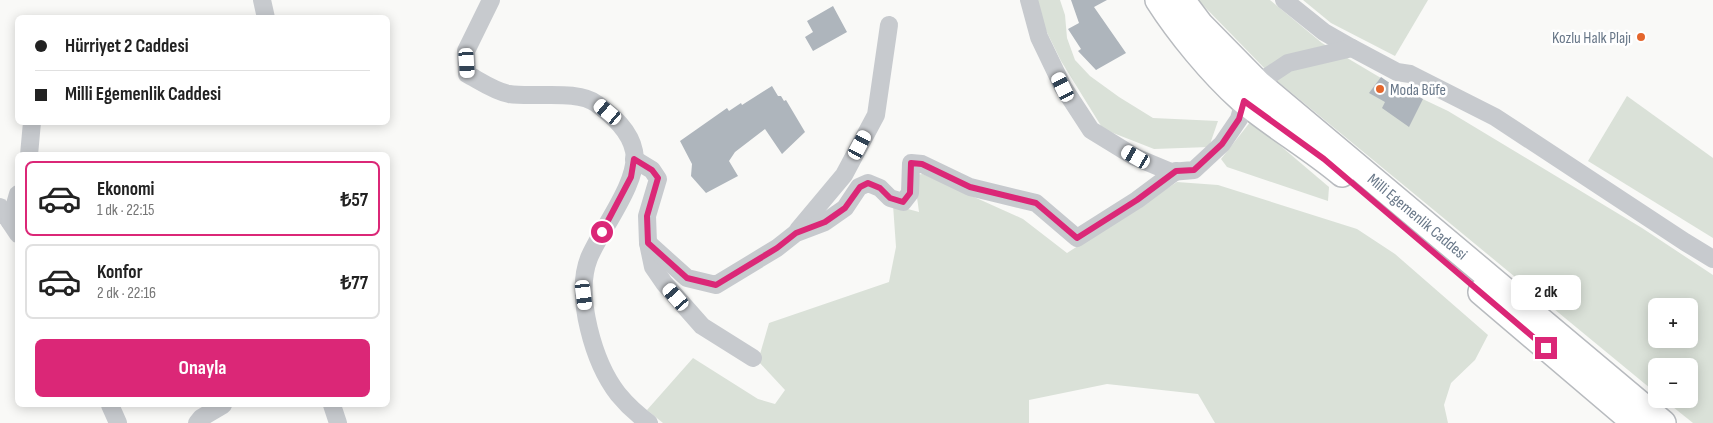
<!DOCTYPE html>
<html lang="tr">
<meta charset="utf-8">
<style>
body{margin:0;font-family:"Sofia Sans Condensed",sans-serif;background:#f2f2f2;color:#222;height:100vh;display:flex;flex-direction:column;font-size:19px;white-space:nowrap}
*{box-sizing:border-box;margin:0}
p{font-size:16px;color:#767676}
.icon{flex:none;width:28px;height:28px;fill:none;stroke:currentColor;stroke-width:2;stroke-linecap:round;stroke-linejoin:round}
.map{position:relative;flex:1;overflow:hidden}
.sheet{position:absolute;left:15px;top:152px;width:375px;height:255px;display:flex;flex-direction:column;background:#fff;border-radius:8px;box-shadow:0 2px 12px #0003}
.sheet>*{flex:none}
.hud{position:absolute;left:15px;top:15px;width:375px;height:110px;border-radius:8px;box-shadow:0 2px 12px #0003;display:grid;align-content:center;height:110px;padding:0 20px;background:#fff}
.fabs{position:absolute;left:1648px;top:298px;display:grid;gap:10px}
.fabs a{display:grid;place-items:center;width:50px;height:50px;border-radius:8px;background:#fff;box-shadow:0 2px 12px #0003;font-size:25px}
.end{position:absolute;width:22px;height:22px;margin:-11px;border:6px solid #db2777;background:#fff;box-shadow:0 0 0 2px #fff}
.from{border-radius:50%}
.bubble{position:absolute;height:35px;border-radius:8px;background:#fff;box-shadow:0 2px 12px #0003;font-size:16px;font-weight:700;line-height:35px;text-align:center}
.car{position:absolute;width:15px;height:30px;margin:-15px -8px;border-radius:6px;box-shadow:0 0 4px 1px #0007;background:linear-gradient(#fff 24%,#345 0 40%,#fff 0 76%,#345 0 86%,#fff 0)}
.hud b{display:flex;align-items:center;gap:18px;height:48px;font-size:19px}
.hud b+b{border-top:1px solid #e0e0e0}
.hud i{width:12px;height:12px;background:#222}
ul{padding:9px 0 0;list-style:none}
li{display:flex;align-items:center;gap:15px;height:75px;margin:0 10px 8px;padding:0 10px;border:2px solid #e0e0e0;border-radius:8px}
li div{flex:1}
li b{display:block;font-size:19px}
li em{font-style:normal;font-weight:700}
li.active{border-color:#db2777}
li>.icon{width:45px;height:45px;stroke-width:1.5}
.action{display:flex;gap:10px;margin-top:auto;padding:10px 20px}
.action a{flex:1;height:58px;border-radius:8px;background:#db2777;color:#fff;font-size:20px;font-weight:700;line-height:58px;text-align:center}
.map>svg:first-child{display:block}
.green{fill:#dae1d8;fill-rule:evenodd}
.building{fill:#aeb5bc}
.lines{fill:none;stroke-linecap:round;stroke-linejoin:round}
.highway-casing{stroke:#b8bbbf;stroke-width:28}
.minor{stroke:#c7cace;stroke-width:18}
.highway{stroke:#fff;stroke-width:25}
.route{stroke:#db2777;stroke-width:6}
.poi-dot{fill:#e4662c;stroke:#fff;stroke-width:2}
.labels{text-anchor:middle;stroke-width:5;stroke-linejoin:round;paint-order:stroke}
.poi-label{font-size:16px;fill:#687788;stroke:#fff;text-anchor:end}
.street-label{font-size:16px;fill:#687788;stroke:#fff}
</style>
<div class="map">
<svg width="1713" height="423" viewBox="0 0 1713 423">
<rect width="100%" height="100%" fill="#f9f9f7"/>
<g class="green">
<path d="M1034 0H1060L1065 15 1067 38 1075 60 1090 76 1119 97 1153 118 1218 121 1209 147 1154 149 1103 129 1061 61 1037 12Z"/>
<path d="M1198 0H1270L1322 43 1391 84 1448 111 1642 228 1713 275V423H1693L1663 399H1689V366H1656V393L1276 80ZM1656 306H1689V339H1656Z"/>
<path d="M1303 0H1428L1395 56 1331 23Z"/>
<path d="M1627 96 1713 158V238L1588 161Z"/>
<path d="M1251 121 1329 187 1328 201 1227 167 1221 159Z"/>
<path d="M923 174 1023 219 1067 253 1177 182 1218 185 1357 229 1395 254 1488 335 1475 360 1451 383 1444 405 1448 423H1215L1198 394 1107 384 1029 400V423H663L647 410 693 358 758 399 775 404 785 390 758 361 769 323 889 282 896 247 893 205 919 212 914 175Z"/>
</g>
<g class="building">
<path d="M1071 0H1107L1094 7 1126 53 1096 70 1078 51 1081 49 1068 29 1079 23Z"/>
<path d="M833 6 847 32 813 51 805 37 813 32 807 21Z"/>
<path d="M1381 77 1394 86V84L1423 99 1409 127 1382 108 1385 102 1369 93Z"/>
<path d="M772 86 778 96H781L784 101 786 100 805 132 782 154 765 129 735 152 729 161 738 176 706 193 691 176 692 164 680 141 727 108 729 111 741 103 742 105Z"/>
</g>
<g class="lines">
<g class="highway-casing">
<g id="highway">
<path d="M1158 0C1179 33 1212 73 1241 99 1273 126 1310 147 1342 174"/>
<path d="M1182 0 1200 24 1258 83 1663 423"/>
<path d="M1481 292 1635 423"/>
</g>
</g>
<g class="minor">
<path d="M262 0 266 18"/>
<path d="M491 0 466 51 467 74C480 81 494 91 509 94 534 98 578 89 597 104 613 116 630 131 634 151 640 181 601 229 589 258 574 296 594 363 618 394 627 405 638 415 649 423"/>
<path d="M1029 0 1039 37 1063 87 1091 130 1135 157 1171 172 1194 170 1222 144 1239 119 1244 101"/>
<path d="M1284 0 1324 32 1352 48"/>
<path d="M1258 83 1288 63 1352 48 1397 72 1410 74 1495 117 1685 242 1713 259"/>
<path d="M29 155 32 122"/>
<path d="M634 159 652 170 658 179 647 216 648 243 653 267 664 283 702 326 753 358"/>
<path d="M0 207 18 234"/>
<path d="M10 222 18 194"/>
<path d="M798 230 844 175 876 115 889 25"/>
<path d="M648 243 687 278 716 285 777 248 796 233 825 222 845 208 859 187 868 183 880 188 890 198 903 202 910 193 911 163 922 164 970 187 1036 203 1077 238 1137 200 1176 171"/>
<path d="M110 405 118 423"/>
<path d="M332 405 338 423"/>
<path d="M197 423 201 418 223 405"/>
</g>
<use href="#highway" class="highway"/>
</g>
<g class="lines">
<path class="route" d="M602 232 631 177 634 159 652 170 658 178 647 216 648 243 687 278 716 285 777 248 796 233 825 222 845 208 860 187 868 183 880 188 890 198 903 202 910 193 911 163 922 164 970 187 1036 203 1077 238 1137 200 1176 171 1194 170 1222 144 1239 119 1244 101 1324 159 1546 348"/>
</g>
<g class="poi-dot">
<circle cx="1641" cy="37" r="5"/>
<circle cx="1380" cy="89" r="5"/>
</g>
<g class="labels">
<g class="poi-label">
<text x="1631" y="43">Kozlu Halk Plajı</text>
<text x="1390" y="95" text-anchor="start">Moda Büfe</text>
</g>
<g class="street-label">
<text transform="translate(1418 216) rotate(40)" y="6">Milli Egemenlik Caddesi</text>
</g>
</g>
</svg>
<div class="fabs">
<a>+</a>
<a>−</a>
</div>
<i class="end from" style="left:602px;top:232px"></i>
<i class="end" style="left:1546px;top:348px"></i>
<div class="bubble" style="left:1511px;top:275px;width:70px">2 dk</div>
<i class="car" style="left:467px;top:63px;rotate:176deg"></i>
<i class="car" style="left:1063px;top:87px;rotate:334deg"></i>
<i class="car" style="left:608px;top:112px;rotate:310deg"></i>
<i class="car" style="left:860px;top:145px;rotate:28deg"></i>
<i class="car" style="left:1136px;top:157px;rotate:300deg"></i>
<i class="car" style="left:584px;top:295px;rotate:173deg"></i>
<i class="car" style="left:676px;top:297px;rotate:319deg"></i>
<div class="hud">
<b><i class="from"></i>Hürriyet 2 Caddesi</b>
<b><i></i>Milli Egemenlik Caddesi</b>
</div>
<section class="sheet">
<ul>
<li class="active"><svg class="icon" aria-label="car" viewBox="0 0 24 24"><path d="M5 17H2v-5l4-1 3-4h7l3 4 3 1v5h-3M9 17h6M6 11h13"/><circle cx="7" cy="17" r="2"/><circle cx="17" cy="17" r="2"/></svg><div><b>Ekonomi</b><p>1 dk · 22:15</p></div><em>₺57</em></li>
<li><svg class="icon" aria-label="car" viewBox="0 0 24 24"><path d="M5 17H2v-5l4-1 3-4h7l3 4 3 1v5h-3M9 17h6M6 11h13"/><circle cx="7" cy="17" r="2"/><circle cx="17" cy="17" r="2"/></svg><div><b>Konfor</b><p>2 dk · 22:16</p></div><em>₺77</em></li>
</ul>
<div class="action"><a>Onayla</a></div>
</section>
</div>
